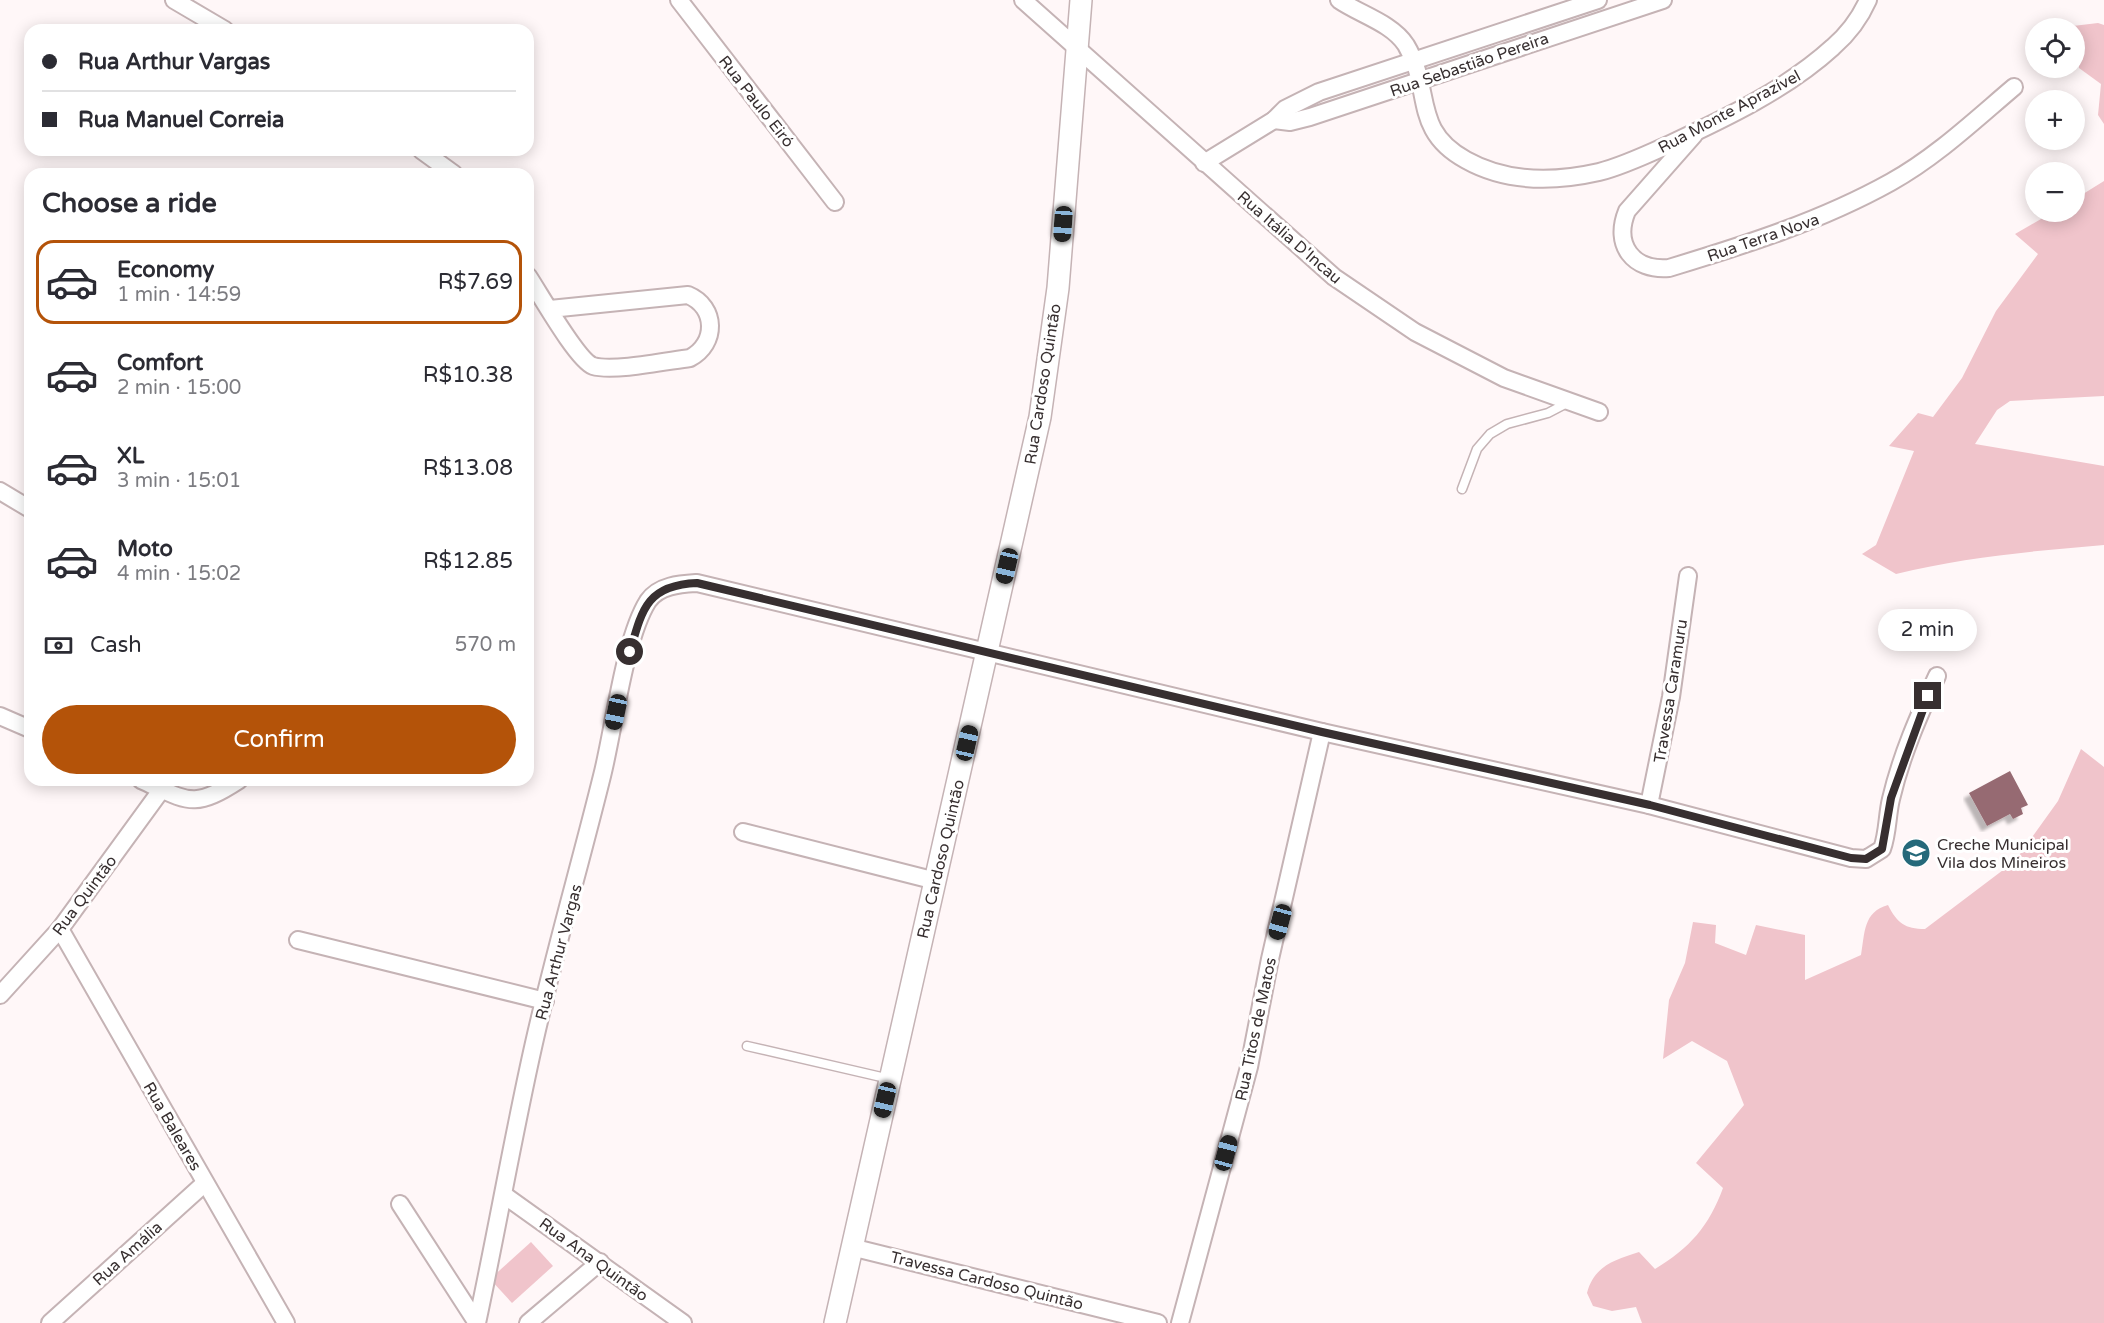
<!DOCTYPE html>
<meta charset="utf-8">
<style>
body{margin:0;font-family:"Varela Round",sans-serif;background:#f7f7f7;color:#2b2b33;height:100vh;display:flex;flex-direction:column;font-size:22px;white-space:nowrap}
*{box-sizing:border-box;margin:0}
p{font-size:20px;color:#7c7c81}
.icon{flex:none;width:33px;height:33px;fill:none;stroke:currentColor;stroke-width:2;stroke-linecap:round;stroke-linejoin:round}
.map{position:relative;flex:1;overflow:hidden}
.panel{position:absolute;left:24px;top:168px;width:510px;height:618px;display:flex;flex-direction:column;background:#fff;border-radius:18px;box-shadow:0 3px 15px #0003}
.panel>*{flex:none}
.top-card{position:absolute;left:24px;top:24px;width:510px;height:132px;border-radius:18px;box-shadow:0 3px 15px #0003;display:grid;align-content:center;height:132px;padding:0 18px;background:#fff}
.tools{position:absolute;left:2025px;top:18px;display:grid;gap:12px}
.tools a{display:grid;place-items:center;width:60px;height:60px;border-radius:50%;background:#fff;box-shadow:0 3px 15px #0003;font-size:30px}
.end{position:absolute;width:27px;height:27px;margin:-14px;border:8px solid #372f30;background:#fff;box-shadow:0 0 0 3px #fff}
.from{border-radius:50%}
.bubble{position:absolute;height:42px;border-radius:21px;background:#fff;box-shadow:0 3px 15px #0003;font-size:20px;font-weight:600;line-height:42px;text-align:center}
.car{position:absolute;width:18px;height:36px;margin:-18px -9px;border-radius:8px;box-shadow:0 0 4px 2px #0007;background:linear-gradient(#222 24%,#8ab4d8 0 40%,#222 0 76%,#8ab4d8 0 86%,#222 0)}
.top-card b{display:flex;align-items:center;gap:21px;height:57px;font-size:22px}
.top-card b+b{border-top:2px solid #e1e1e2}
.top-card i{width:15px;height:15px;background:#2b2b33}
ul{padding:0;list-style:none}
li{display:flex;align-items:center;gap:18px;height:84px;margin:0 12px 9px;padding:0 6px;border:3px solid transparent;border-radius:18px}
li div{flex:1}
li b{display:block;font-size:22px}
li em{font-style:normal;font-weight:600}
li.on{border-color:#b45309}
li>.icon{width:54px;height:54px;stroke-width:1.5}
h2{padding:0 18px;font-size:27px;line-height:72px}
.pay{display:flex;align-items:center;gap:15px;height:66px;padding:0 18px;font-size:22px}
.pay p{margin-inline-start:auto}
.primary-button{display:flex;gap:12px;margin-top:auto;padding:12px 18px}
.primary-button a{flex:1;height:69px;border-radius:36px;background:#b45309;color:#fff;font-size:24px;font-weight:600;line-height:69px;text-align:center}
.map>svg:first-child{display:block}
.green{fill:#f0c4cb}
.building{fill:#966b72;filter:url(#shadow)}
.lines{fill:none;stroke-linecap:round;stroke-linejoin:round}
.service-casing{stroke:#c5b3b5;stroke-width:11}
.minor-casing{stroke:#c5b3b5;stroke-width:20}
.tertiary-casing{stroke:#c5b3b5;stroke-width:24}
.service{stroke:#fff;stroke-width:8}
.minor{stroke:#fff;stroke-width:16}
.tertiary{stroke:#fff;stroke-width:21}
.route{stroke:#372f30;stroke-width:8}
.labels{text-anchor:middle;stroke-width:6;stroke-linejoin:round;paint-order:stroke}
.street-label{font-size:16px;fill:#372f30;stroke:#fff}
.poi-label{font-size:16px;fill:#372f30;stroke:#fff;text-anchor:start}
</style>
<div class="map">
<svg width="2104" height="1323" viewBox="0 0 2104 1323">
<defs>
<filter id="shadow"><feDropShadow dx="-5.5" dy="5.5" stdDeviation="1.5" flood-color="#0004"/></filter>
</defs>
<rect width="100%" height="100%" fill="#fff7f8"/>
<g class="green">
<path d="M2098 23 2104 25V124L2098 115 2101 84 2079 68V53L2075 49 2074 28H2056Z"/>
<path d="M2104 181V396L2010 401 1997 410 1975 444 2104 466V545C2033 551 1965 557 1896 574L1862 554 1876 545 1914 451 1889 446 1918 413 1933 417 1962 378 1996 311 2038 254 2015 234 2053 212H2074L2075 199Z"/>
<path d="M2081 749 2104 767V1323H1642L1636 1307 1612 1311 1593 1306 1587 1293C1594 1266 1614 1260 1639 1252L1655 1269C1690 1248 1709 1226 1723 1188L1696 1163 1744 1105 1727 1061 1692 1041 1663 1059 1669 1000 1685 963 1693 922 1716 925 1715 943 1746 955 1756 925 1805 935V980L1861 955C1865 933 1863 912 1888 905 1897 923 1905 929 1925 929L2015 861 2058 801Z"/>
<path d="M531 1242 553 1266 512 1303 490 1279Z"/>
</g>
<path class="building" d="M2010 771 2028 805 2021 808 2023 814 2013 819 2010 814 1987 826 1969 793Z"/>
<g class="lines">
<g class="service-casing">
<g id="service">
<path d="M1462 489 1477 449 1490 434 1507 424 1548 413 1569 402"/>
<path d="M747 1046 890 1079"/>
</g>
</g>
<g class="minor-casing">
<g id="minor">
<path d="M174 0 225 30"/>
<path d="M679 0 835 202"/>
<path d="M1023 0 1334 277 1415 332 1504 378 1599 412"/>
<path d="M1339 0C1359 14 1392 23 1406 45 1433 90 1411 130 1466 160 1507 183 1555 182 1599 172 1623 166 1648 154 1670 144 1726 118 1787 89 1833 47 1848 34 1860 18 1868 0"/>
<path d="M1274 120 1290 122 1310 117 1663 0"/>
<path d="M1694 135 1627 211C1613 245 1633 271 1669 268 1745 245 1821 221 1891 182 1936 157 1975 120 2014 87"/>
<path d="M421 150 454 174"/>
<path d="M1204 163 1274 120 1285 109 1319 92 1598 0"/>
<path d="M528 276C540 294 577 360 593 366 613 372 667 361 690 358 717 344 717 307 688 295L550 309"/>
<path d="M0 491 30 509"/>
<path d="M0 716 30 729"/>
<path d="M141 780C188 801 193 810 239 780"/>
<path d="M1649 805 1671 697 1688 576"/>
<path d="M743 832 936 881"/>
<path d="M60 929 286 1323"/>
<path d="M298 940 545 1001"/>
<path d="M0 995 60 929 162 789"/>
<path d="M504 1195 683 1323"/>
<path d="M400 1204 477 1323"/>
<path d="M851 1247 1158 1323"/>
<path d="M50 1323 205 1183"/>
<path d="M477 1323C497 1230 513 1136 534 1043 554 954 580 865 602 776 614 729 624 639 648 601 659 585 681 584 697 583L1322 732 1649 805 1851 858 1866 859 1882 849C1888 833 1887 815 1891 799 1901 756 1919 715 1937 676"/>
<path d="M528 1323 600 1262"/>
<path d="M1180 1323 1249 1067 1270 959 1322 732"/>
</g>
</g>
<g class="tertiary-casing">
<path id="tertiary" d="M835 1323 1040 417 1058 288 1081 0"/>
</g>
<use href="#service" class="service"/>
<use href="#minor" class="minor"/>
<use href="#tertiary" class="tertiary"/>
</g>
<g class="lines">
<path class="route" d="M630 652C642 609 647 585 697 583L1322 732 1650 805 1851 858 1866 859 1882 849 1891 798 1928 696"/>
</g>
<defs>
<g id="school-disc" transform="scale(1.5)"><circle r="9.5" fill="#25697a" stroke="#fff"/><path d="M0-5L7-2L0 1L-7-2ZM-4 1L0 2.5L4 1V4Q0 6-4 4Z" fill="#fff"/></g>
</defs>
<g fill-rule="evenodd">
<use href="#school-disc" x="1916" y="853"/>
</g>
<g class="labels">
<g class="street-label">
<text transform="translate(1469 64) rotate(-19)" y="6">Rua Sebastião Pereira</text>
<text transform="translate(757 101) rotate(52)" y="6">Rua Paulo Eiró</text>
<text transform="translate(1729 111) rotate(-28)" y="6">Rua Monte Aprazível</text>
<text transform="translate(1290 237) rotate(41)" y="6">Rua Itália D'Incau</text>
<text transform="translate(1763 237) rotate(-19)" y="6">Rua Terra Nova</text>
<text transform="translate(1042 384) rotate(-81)" y="6">Rua Cardoso Quintão</text>
<text transform="translate(1670 691) rotate(-81)" y="6">Travessa Caramuru</text>
<text transform="translate(940 859) rotate(-77)" y="6">Rua Cardoso Quintão</text>
<text transform="translate(84 895) rotate(-53)" y="6">Rua Quintão</text>
<text transform="translate(558 952) rotate(-75)" y="6">Rua Arthur Vargas</text>
<text transform="translate(1255 1029) rotate(-78)" y="6">Rua Titos de Matos</text>
<text transform="translate(173 1126) rotate(60)" y="6">Rua Baleares</text>
<text transform="translate(127 1253) rotate(-42)" y="6">Rua Amália</text>
<text transform="translate(594 1259) rotate(36)" y="6">Rua Ana Quintão</text>
<text transform="translate(987 1280) rotate(14)" y="6">Travessa Cardoso Quintão</text>
</g>
<g class="poi-label">
<text x="1937" y="850">Creche Municipal<tspan x="1937" dy="18">Vila dos Mineiros</tspan></text>
</g>
</g>
</svg>
<div class="tools">
<a><svg class="icon" aria-label="locate" viewBox="0 0 24 24"><circle cx="12" cy="12" r="6"/><path d="M12 2v4M12 18v4M2 12h4M18 12h4"/></svg></a>
<a>+</a>
<a>−</a>
</div>
<i class="end from" style="left:630px;top:652px"></i>
<i class="end" style="left:1928px;top:696px"></i>
<div class="bubble" style="left:1878px;top:609px;width:99px">2 min</div>
<i class="car" style="left:1063px;top:224px;rotate:184deg"></i>
<i class="car" style="left:1007px;top:566px;rotate:193deg"></i>
<i class="car" style="left:616px;top:712px;rotate:192deg"></i>
<i class="car" style="left:967px;top:743px;rotate:13deg"></i>
<i class="car" style="left:1280px;top:922px;rotate:195deg"></i>
<i class="car" style="left:885px;top:1100px;rotate:193deg"></i>
<i class="car" style="left:1226px;top:1153px;rotate:15deg"></i>
<div class="top-card">
<b><i class="from"></i>Rua Arthur Vargas</b>
<b><i></i>Rua Manuel Correia</b>
</div>
<section class="panel">
<h2>Choose a ride</h2>
<ul>
<li class="on"><svg class="icon" aria-label="car" viewBox="0 0 24 24"><path d="M5 17H2v-5l4-1 3-4h7l3 4 3 1v5h-3M9 17h6M6 11h13"/><circle cx="7" cy="17" r="2"/><circle cx="17" cy="17" r="2"/></svg><div><b>Economy</b><p>1 min · 14:59</p></div><em>R$7.69</em></li>
<li><svg class="icon" aria-label="car" viewBox="0 0 24 24"><path d="M5 17H2v-5l4-1 3-4h7l3 4 3 1v5h-3M9 17h6M6 11h13"/><circle cx="7" cy="17" r="2"/><circle cx="17" cy="17" r="2"/></svg><div><b>Comfort</b><p>2 min · 15:00</p></div><em>R$10.38</em></li>
<li><svg class="icon" aria-label="car" viewBox="0 0 24 24"><path d="M5 17H2v-5l4-1 3-4h7l3 4 3 1v5h-3M9 17h6M6 11h13"/><circle cx="7" cy="17" r="2"/><circle cx="17" cy="17" r="2"/></svg><div><b>XL</b><p>3 min · 15:01</p></div><em>R$13.08</em></li>
<li><svg class="icon" aria-label="car" viewBox="0 0 24 24"><path d="M5 17H2v-5l4-1 3-4h7l3 4 3 1v5h-3M9 17h6M6 11h13"/><circle cx="7" cy="17" r="2"/><circle cx="17" cy="17" r="2"/></svg><div><b>Moto</b><p>4 min · 15:02</p></div><em>R$12.85</em></li>
</ul>
<div class="pay"><svg class="icon" aria-label="cash" viewBox="0 0 24 24"><path d="M3 7h18v10H3z"/><circle cx="12" cy="12" r="2"/></svg>Cash<p>570 m</p></div>
<div class="primary-button"><a>Confirm</a></div>
</section>
</div>
